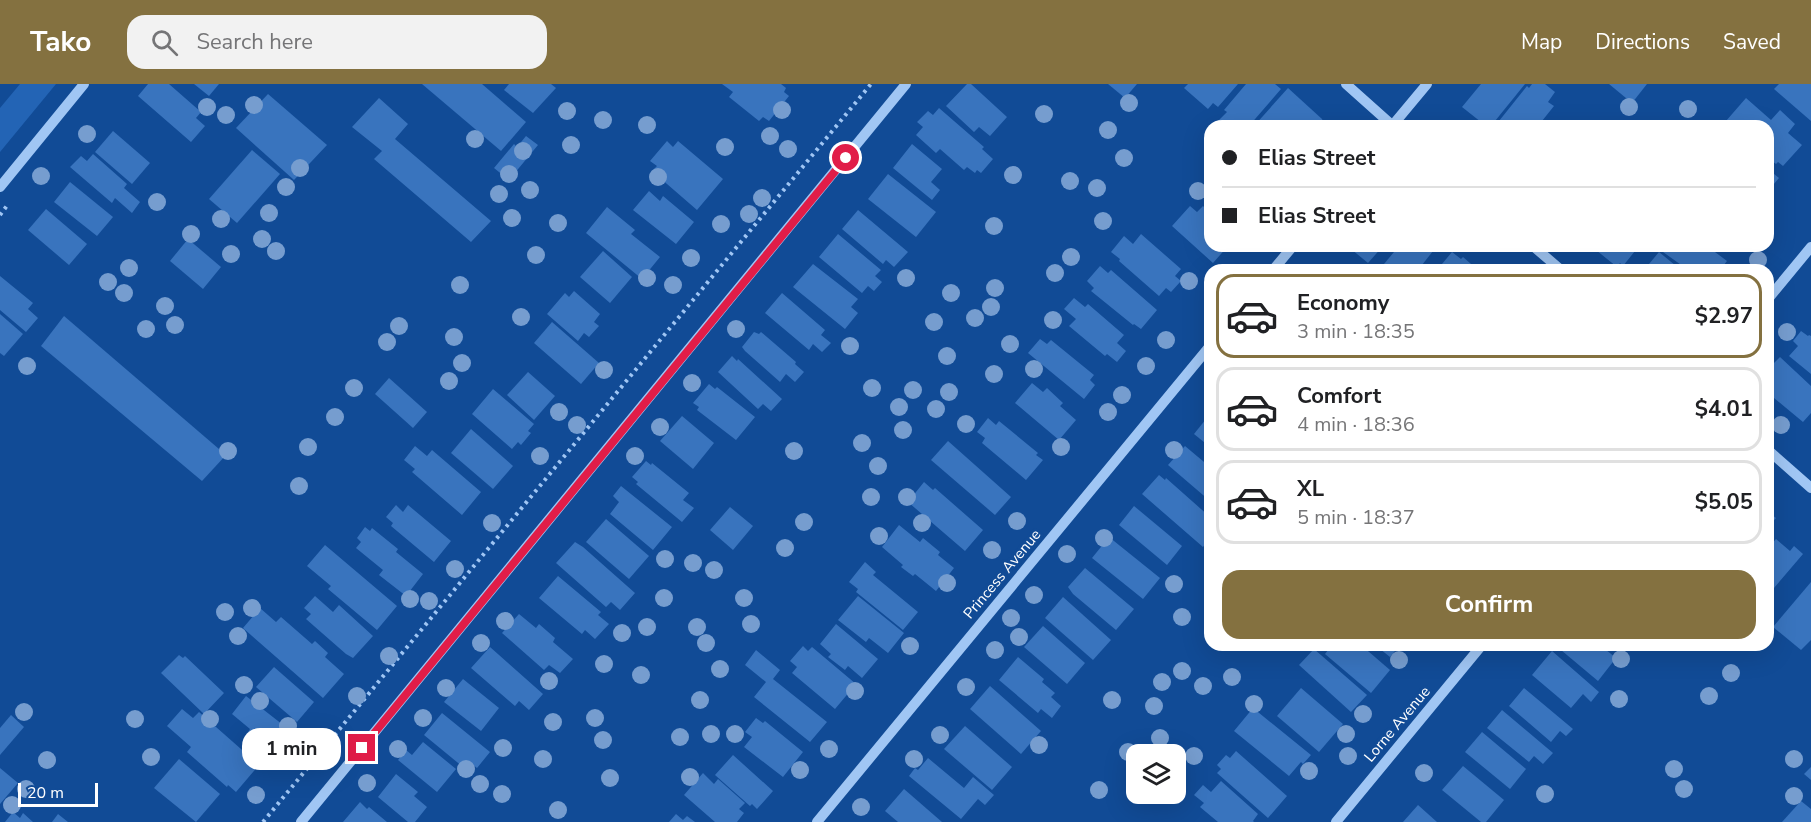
<!DOCTYPE html>
<meta charset="utf-8">
<style>
body{margin:0;font-family:"Nunito Sans",sans-serif;background:#f2f2f2;color:#202124;height:100vh;display:flex;flex-direction:column;font-size:22px;white-space:nowrap}
*{box-sizing:border-box;margin:0}
p{font-size:20px;color:#757577}
.icon{flex:none;width:33px;height:33px;fill:none;stroke:currentColor;stroke-width:2;stroke-linecap:round;stroke-linejoin:round}
.map{position:relative;flex:1;overflow:hidden}
.drawer{position:absolute;left:1204px;top:180px;width:570px;height:387px;display:flex;flex-direction:column;background:#fff;border-radius:18px;box-shadow:0 6px 24px #0002}
.drawer>*{flex:none}
.hud{position:absolute;left:1204px;top:36px;width:570px;height:132px;border-radius:18px;box-shadow:0 6px 24px #0002;display:grid;align-content:center;height:132px;padding:0 18px;background:#fff}
.fabs{position:absolute;left:1126px;top:660px;display:grid;gap:12px}
.fabs a{display:grid;place-items:center;width:60px;height:60px;border-radius:12px;background:#fff;box-shadow:0 6px 24px #0002;font-size:30px}
.scale{position:absolute;left:18px;bottom:15px;width:80px;box-sizing:border-box;padding-left:6px;border:3px solid #fff;border-top:0;font-size:16px;line-height:21px;white-space:nowrap;color:#fff;-webkit-text-stroke:4px #114b96;paint-order:stroke}
.end{position:absolute;width:27px;height:27px;margin:-14px;border:8px solid #e11d48;background:#fff;box-shadow:0 0 0 3px #fff}
.from{border-radius:50%}
.bubble{position:absolute;height:42px;border-radius:18px;background:#fff;box-shadow:0 6px 24px #0002;font-size:20px;font-weight:700;line-height:42px;text-align:center}
.hud b{display:flex;align-items:center;gap:21px;height:57px;font-size:22px}
.hud b+b{border-top:2px solid #e0e0e0}
.hud i{width:15px;height:15px;background:#202124}
ul{padding:10px 0 0;list-style:none}
li{display:flex;align-items:center;gap:18px;height:84px;margin:0 12px 9px;padding:0 6px;border:3px solid #e0e0e0;border-radius:18px}
li div{flex:1}
li b{display:block;font-size:22px}
li em{font-style:normal;font-weight:700}
li.selected{border-color:#847140}
li>.icon{width:54px;height:54px;stroke-width:1.5}
.button{display:flex;gap:12px;margin-top:auto;padding:12px 18px}
.button a{flex:1;height:69px;border-radius:18px;background:#847140;color:#fff;font-size:24px;font-weight:700;line-height:69px;text-align:center}
header{display:flex;align-items:center;gap:36px;box-sizing:border-box;height:84px;padding:0 30px;background:#847140;color:#fff}
header strong{font-size:28px}
nav{display:flex;gap:33px;margin-inline-start:auto;font-size:21px}
.search{width:420px;height:54px;background:#f2f2f2;display:flex;align-items:center;gap:15px;box-sizing:border-box;padding:0 21px;border-radius:18px;color:#757577;font-size:22px}
.map>svg:first-child{display:block}
.green{fill:#2364b5}
.building{fill:#3974be}
.lines{fill:none;stroke-linecap:round;stroke-linejoin:round}
.path{stroke:#a0c6f4;stroke-width:4;stroke-dasharray:3 4.5;stroke-linecap:butt}
.minor{stroke:#a0c6f4;stroke-width:10}
.tree{fill:#769dcf}
.route{stroke:#e11d48;stroke-width:8}
.labels{text-anchor:middle;stroke-width:6;stroke-linejoin:round;paint-order:stroke}
.street-label{font-size:15px;fill:#fff;stroke:#114b96}
</style>
<header>
<strong>Tako</strong>
<div class="search"><svg class="icon" aria-label="search" viewBox="0 0 24 24"><circle cx="10" cy="10" r="6"/><path d="M15 15l6 6"/></svg>Search here</div>
<nav><a>Map</a><a>Directions</a><a>Saved</a></nav>
</header>
<div class="map">
<svg width="1811" height="738" viewBox="0 0 1811 738">
<rect width="100%" height="100%" fill="#114b96"/>
<path class="green" d="M20 0H56L0 68V24Z"/>
<g class="building">
<path d="M148 0H169L201 28 196 34 205 42 191 58 138 12Z"/>
<path d="M194 0H219L209 12Z"/>
<path d="M422 0H482L526 38 501 67Z"/>
<path d="M509 0H551L556 4 533 29 504 6Z"/>
<path d="M722 0H781L786 4 784 8 789 12 769 37 763 33 759 37 729 13 733 8Z"/>
<path d="M967 0H971L1007 33 990 52 979 43 974 48 946 22Z"/>
<path d="M1108 0H1137L1125 14Z"/>
<path d="M1188 0H1238L1218 23 1213 19 1208 25 1184 4Z"/>
<path d="M1246 0H1275L1281 5 1249 42 1241 40 1239 42H1224L1218 37 1227 28 1224 26Z"/>
<path d="M1481 0H1525L1491 42H1486L1462 23Z"/>
<path d="M1532 0H1545L1555 8 1548 18 1554 22 1538 42H1495L1527 2 1529 4Z"/>
<path d="M1609 0H1647L1632 19Z"/>
<path d="M1779 0H1811V37L1774 5Z"/>
<path d="M1288 4 1322 35 1325 42H1254Z"/>
<path d="M268 10 327 61 294 96 236 44Z"/>
<path d="M379 14 408 40 395 55 491 137 471 158 374 75 382 67 352 43Z"/>
<path d="M1746 14 1771 36 1780 26 1795 40 1788 49 1802 61 1783 82 1778 78 1776 80 1768 74V42H1732L1726 37Z"/>
<path d="M939 24 984 63 982 65 993 75 981 89 977 86 975 89 967 83 964 86 940 65 936 69 916 51 923 43 917 38 928 27 933 31Z"/>
<path d="M113 47 150 79 132 100 95 68Z"/>
<path d="M526 52 538 61 509 96 494 84 514 60 517 63Z"/>
<path d="M667 57 673 63 678 57 723 95 697 126 652 87 657 82 650 77Z"/>
<path d="M912 60 942 85 931 98 940 106 932 116 893 84Z"/>
<path d="M252 66 280 90 237 139 209 115Z"/>
<path d="M93 70 127 100 124 104 140 118 132 129 115 114 112 119 70 83 81 72 87 77Z"/>
<path d="M1768 85 1779 94 1768 107Z"/>
<path d="M888 90 936 128 916 153 868 115Z"/>
<path d="M70 98 113 133 97 152 54 118Z"/>
<path d="M1210 100V120L1201 110Z"/>
<path d="M649 107 660 117 663 112 694 138 676 160 633 126Z"/>
<path d="M1190 122 1197 128 1203 122 1210 129V162H1228L1213 179 1172 142Z"/>
<path d="M607 123 635 146 631 150 660 173 642 195 586 149Z"/>
<path d="M46 125 87 160 69 181 28 146Z"/>
<path d="M858 126 908 168 894 183 886 176 883 180 842 145Z"/>
<path d="M838 150 881 186 875 192 882 198 874 207 868 202 862 209 819 173Z"/>
<path d="M1141 150 1181 185 1175 192 1181 197 1171 208 1166 204 1159 212 1119 177 1120 175 1111 168 1124 152 1133 160Z"/>
<path d="M188 155 221 183 203 205 170 177Z"/>
<path d="M1354 162H1383L1368 179 1351 165Z"/>
<path d="M1399 162H1437L1418 186H1391L1384 180Z"/>
<path d="M1600 162H1639L1623 182 1620 179 1617 183 1596 166Z"/>
<path d="M1667 162H1707L1727 177 1720 186H1693L1686 180 1684 183 1663 168Z"/>
<path d="M603 167 632 193 610 219 580 193Z"/>
<path d="M1452 168 1461 175 1463 173 1478 186H1437Z"/>
<path d="M1659 168 1681 186H1644Z"/>
<path d="M813 180 858 215 851 223 858 229 845 245 793 203Z"/>
<path d="M1100 182 1108 189 1111 186 1157 226 1141 245 1134 240 1133 241 1091 207 1094 204 1087 197Z"/>
<path d="M0 192 33 219 28 225 38 234 26 248 0 226Z"/>
<path d="M574 207 600 230 594 238 599 242 589 253 584 249 578 257 547 230 565 209 569 213Z"/>
<path d="M782 209 825 246 821 251 831 259 822 268 813 260 809 266 765 229Z"/>
<path d="M1074 214 1085 223 1088 220 1124 251 1117 259 1126 267 1117 278 1107 270 1105 272 1069 242 1076 235 1064 225Z"/>
<path d="M0 230 23 250 4 272 0 269Z"/>
<path d="M64 232 226 371 202 397 41 262Z"/>
<path d="M552 238 599 279 581 300 534 259Z"/>
<path d="M1801 247 1808 252 1809 251 1811 252V290L1789 272 1798 262 1793 257Z"/>
<path d="M754 248 759 250 761 248 796 278 795 280 804 288 795 298 786 290 780 298 745 267 742 263Z"/>
<path d="M1040 255 1047 260 1051 256 1094 291 1090 296 1095 301 1084 315 1028 269Z"/>
<path d="M732 272 737 277 738 275 782 315 771 327 763 320 758 325 718 288Z"/>
<path d="M1780 273 1811 302V329L1803 338 1768 309V293L1774 288 1769 284Z"/>
<path d="M528 288 555 312 534 336 507 311Z"/>
<path d="M389 294 427 328 413 344 375 310Z"/>
<path d="M1032 299 1043 308 1047 304 1063 319 1060 322 1076 336 1059 356 1015 319Z"/>
<path d="M709 300 715 305 717 303 755 333 736 356 697 326 699 323 693 319Z"/>
<path d="M493 305 534 340 528 347 531 349 521 361 518 358 512 365 472 330Z"/>
<path d="M1210 330V363L1194 350Z"/>
<path d="M682 332 714 359 693 385 660 357Z"/>
<path d="M988 334 996 341 999 337 1038 369 1036 371 1043 376 1026 396 982 359 985 354 977 348Z"/>
<path d="M471 345 513 382 493 405 451 369Z"/>
<path d="M948 357 1011 413 995 431 931 376Z"/>
<path d="M415 362 427 372 432 366 481 408 462 431 412 388 415 385 404 376Z"/>
<path d="M1185 362 1210 383V417L1168 381Z"/>
<path d="M646 377 651 381 652 379 689 409 683 416 694 424 682 438 636 400 638 398 632 393Z"/>
<path d="M1159 391 1165 396 1166 394 1210 433V454L1203 463 1142 410Z"/>
<path d="M924 398 933 406 935 404 983 446 965 467 908 418Z"/>
<path d="M621 402 672 443 653 466 610 430 619 418 613 412Z"/>
<path d="M396 421 403 428 408 421 451 457 434 478 391 442 393 439 386 433Z"/>
<path d="M1134 422 1182 462 1167 481 1119 441Z"/>
<path d="M730 423 753 442 733 466 710 446Z"/>
<path d="M1768 428 1776 434 1768 443Z"/>
<path d="M606 435 649 472 629 495 586 458Z"/>
<path d="M899 441 920 458 923 454 940 468 938 471 954 484 936 507 915 490 913 492 901 483 903 481 882 463Z"/>
<path d="M365 443 370 447 372 444 398 465 396 468 423 490 406 512 379 491 383 486 356 464 361 458 357 454Z"/>
<path d="M1109 453 1160 494 1143 515 1092 474Z"/>
<path d="M1776 455 1790 467 1794 462 1803 470 1768 511V464Z"/>
<path d="M575 458 583 463 635 509 620 526 611 518 606 523 556 479Z"/>
<path d="M325 461 397 522 377 546 328 505 331 502 307 482Z"/>
<path d="M865 478 876 488 873 491 918 528 903 546 856 508 858 505 849 498Z"/>
<path d="M1085 484 1134 525 1116 546 1073 510 1068 503Z"/>
<path d="M558 492 601 528 598 531 609 540 595 555 585 546 582 550 539 514Z"/>
<path d="M1811 498V556L1801 566 1773 543Z"/>
<path d="M315 512 333 528 339 521 373 552 353 574 346 570 306 535 311 530 304 524Z"/>
<path d="M858 512 904 549 888 569 869 554 866 558 838 536Z"/>
<path d="M1063 513 1111 556 1093 576 1045 534Z"/>
<path d="M260 524 276 538 281 533 312 560 315 557 328 569 325 573 344 590 323 614 243 544Z"/>
<path d="M519 530 536 544 539 540 555 554 553 558 573 575 560 589 549 581 544 586 502 549Z"/>
<path d="M836 540 878 575 862 594 848 582 845 586 828 573 831 570 820 560Z"/>
<path d="M1043 542 1085 579 1067 600 1024 563Z"/>
<path d="M1332 561H1361L1390 586 1371 609 1325 570Z"/>
<path d="M1375 561H1400L1390 573Z"/>
<path d="M1555 561H1600L1616 574 1598 597Z"/>
<path d="M803 562 808 567 812 563 856 600 835 625 792 589 797 583 790 577Z"/>
<path d="M490 563 543 610 529 626 519 617 515 622 471 584Z"/>
<path d="M1314 565 1367 611 1351 628 1299 581Z"/>
<path d="M756 566 780 586 773 595 827 638 810 658 754 613 766 598 745 581Z"/>
<path d="M1552 567 1599 608 1591 618 1583 610 1571 624 1532 591Z"/>
<path d="M179 571 183 574 185 572 224 609 204 630 161 589Z"/>
<path d="M1018 573 1044 595 1042 598 1055 609 1051 613 1061 622 1052 634 1041 625 1038 629 999 596Z"/>
<path d="M274 583 314 618 297 638 256 603Z"/>
<path d="M463 595 499 624 481 647 444 618Z"/>
<path d="M990 602 1041 647 1021 670 970 625Z"/>
<path d="M1301 604 1343 640 1319 668 1277 632Z"/>
<path d="M1524 604 1573 645 1566 652 1560 647 1551 658 1509 622Z"/>
<path d="M246 612 287 644 267 668 246 651 250 645 232 630Z"/>
<path d="M1253 624 1311 671 1303 680 1301 678 1289 692 1234 647Z"/>
<path d="M182 625 193 634 199 628 259 681 236 708 228 701 227 703 187 668 191 663 167 642Z"/>
<path d="M1502 626 1553 669 1543 680 1534 672 1529 678 1487 644Z"/>
<path d="M442 629 490 668 477 684 468 677 463 683 424 651Z"/>
<path d="M11 631 24 643 0 671V644Z"/>
<path d="M756 634 763 639 765 637 803 668 783 693 744 663 752 653 745 648Z"/>
<path d="M965 642 1012 683 992 706 944 665Z"/>
<path d="M1482 648 1526 685 1510 705 1465 668Z"/>
<path d="M423 658 456 685 437 708 398 676 406 666 412 671Z"/>
<path d="M1236 667 1287 712 1268 734 1217 689 1221 685 1217 681 1226 671 1230 674Z"/>
<path d="M733 671 773 707 757 725 752 720 750 722 715 691Z"/>
<path d="M928 674 964 704 973 693 994 711 985 721 978 715 961 735 909 692 915 684 918 686Z"/>
<path d="M179 675 220 710 196 738 154 704Z"/>
<path d="M1463 682 1504 716 1486 738H1481L1442 706Z"/>
<path d="M1811 683V696L1804 690Z"/>
<path d="M0 684 18 699 0 720Z"/>
<path d="M703 689 714 700 718 695 745 719 739 725 744 729 737 738H715L684 711Z"/>
<path d="M396 690 418 708 414 712 427 723 415 738H408L378 713Z"/>
<path d="M1221 697 1258 730 1253 737 1254 738H1218L1200 723 1204 719 1194 711 1203 701 1211 708Z"/>
<path d="M904 705 942 738H898L885 727Z"/>
<path d="M1801 717 1811 725V738H1782Z"/>
<path d="M360 718 367 725 369 723 387 738H343Z"/>
<path d="M1418 721 1437 738H1403Z"/>
<path d="M13 728 20 734 23 729 33 738H5Z"/>
<path d="M58 730 68 738H52Z"/>
<path d="M676 730 683 736 687 732 695 738H669Z"/>
</g>
<g class="lines">
<g class="path">
<path d="M0 131 9 119"/>
<path d="M263 738 871 0"/>
</g>
<g class="minor">
<path d="M1346 0 1393 42"/>
<path d="M1392 42 1427 0"/>
<path d="M0 103 84 0"/>
<path d="M1533 162 1561 186"/>
<path d="M1273 186 1293 162"/>
<path d="M1768 215 1811 163"/>
<path d="M1768 366 1811 404"/>
<path d="M301 738 906 0"/>
<path d="M817 738 1210 262"/>
<path d="M1336 738 1482 561"/>
</g>
</g>
<g class="tree">
<circle cx="1129" cy="19" r="9"/>
<circle cx="254" cy="21" r="9"/>
<circle cx="207" cy="23" r="9"/>
<circle cx="1629" cy="23" r="9"/>
<circle cx="1688" cy="25" r="9"/>
<circle cx="782" cy="26" r="9"/>
<circle cx="567" cy="27" r="9"/>
<circle cx="1044" cy="30" r="9"/>
<circle cx="226" cy="31" r="9"/>
<circle cx="603" cy="36" r="9"/>
<circle cx="647" cy="41" r="9"/>
<circle cx="1108" cy="46" r="9"/>
<circle cx="87" cy="50" r="9"/>
<circle cx="770" cy="52" r="9"/>
<circle cx="475" cy="55" r="9"/>
<circle cx="571" cy="61" r="9"/>
<circle cx="725" cy="63" r="9"/>
<circle cx="788" cy="65" r="9"/>
<circle cx="523" cy="67" r="9"/>
<circle cx="1124" cy="74" r="9"/>
<circle cx="300" cy="84" r="9"/>
<circle cx="509" cy="90" r="9"/>
<circle cx="1013" cy="91" r="9"/>
<circle cx="41" cy="92" r="9"/>
<circle cx="658" cy="93" r="9"/>
<circle cx="1070" cy="97" r="9"/>
<circle cx="286" cy="103" r="9"/>
<circle cx="1097" cy="104" r="9"/>
<circle cx="530" cy="106" r="9"/>
<circle cx="1198" cy="107" r="9"/>
<circle cx="499" cy="110" r="9"/>
<circle cx="762" cy="114" r="9"/>
<circle cx="157" cy="118" r="9"/>
<circle cx="269" cy="129" r="9"/>
<circle cx="749" cy="130" r="9"/>
<circle cx="512" cy="134" r="9"/>
<circle cx="221" cy="135" r="9"/>
<circle cx="1103" cy="137" r="9"/>
<circle cx="558" cy="139" r="9"/>
<circle cx="721" cy="140" r="9"/>
<circle cx="994" cy="142" r="9"/>
<circle cx="191" cy="150" r="9"/>
<circle cx="262" cy="155" r="9"/>
<circle cx="276" cy="167" r="9"/>
<circle cx="231" cy="170" r="9"/>
<circle cx="536" cy="171" r="9"/>
<circle cx="1071" cy="173" r="9"/>
<circle cx="691" cy="174" r="9"/>
<circle cx="1758" cy="176" r="9"/>
<circle cx="129" cy="184" r="9"/>
<circle cx="1055" cy="189" r="9"/>
<circle cx="647" cy="194" r="9"/>
<circle cx="906" cy="194" r="9"/>
<circle cx="1189" cy="197" r="9"/>
<circle cx="108" cy="198" r="9"/>
<circle cx="460" cy="201" r="9"/>
<circle cx="673" cy="201" r="9"/>
<circle cx="995" cy="204" r="9"/>
<circle cx="124" cy="209" r="9"/>
<circle cx="951" cy="209" r="9"/>
<circle cx="165" cy="222" r="9"/>
<circle cx="991" cy="223" r="9"/>
<circle cx="521" cy="233" r="9"/>
<circle cx="975" cy="234" r="9"/>
<circle cx="1053" cy="236" r="9"/>
<circle cx="934" cy="238" r="9"/>
<circle cx="175" cy="241" r="9"/>
<circle cx="399" cy="242" r="9"/>
<circle cx="146" cy="245" r="9"/>
<circle cx="736" cy="245" r="9"/>
<circle cx="1787" cy="248" r="9"/>
<circle cx="454" cy="253" r="9"/>
<circle cx="1166" cy="256" r="9"/>
<circle cx="387" cy="258" r="9"/>
<circle cx="1010" cy="260" r="9"/>
<circle cx="850" cy="262" r="9"/>
<circle cx="947" cy="272" r="9"/>
<circle cx="462" cy="279" r="9"/>
<circle cx="27" cy="282" r="9"/>
<circle cx="1146" cy="282" r="9"/>
<circle cx="1034" cy="285" r="9"/>
<circle cx="604" cy="286" r="9"/>
<circle cx="994" cy="290" r="9"/>
<circle cx="449" cy="297" r="9"/>
<circle cx="692" cy="299" r="9"/>
<circle cx="354" cy="304" r="9"/>
<circle cx="872" cy="304" r="9"/>
<circle cx="913" cy="306" r="9"/>
<circle cx="949" cy="308" r="9"/>
<circle cx="1122" cy="311" r="9"/>
<circle cx="899" cy="323" r="9"/>
<circle cx="936" cy="325" r="9"/>
<circle cx="559" cy="328" r="9"/>
<circle cx="1108" cy="328" r="9"/>
<circle cx="335" cy="333" r="9"/>
<circle cx="966" cy="340" r="9"/>
<circle cx="577" cy="341" r="9"/>
<circle cx="1781" cy="341" r="9"/>
<circle cx="660" cy="343" r="9"/>
<circle cx="903" cy="346" r="9"/>
<circle cx="862" cy="359" r="9"/>
<circle cx="308" cy="363" r="9"/>
<circle cx="1061" cy="363" r="9"/>
<circle cx="1174" cy="366" r="9"/>
<circle cx="228" cy="367" r="9"/>
<circle cx="794" cy="367" r="9"/>
<circle cx="540" cy="372" r="9"/>
<circle cx="635" cy="372" r="9"/>
<circle cx="878" cy="382" r="9"/>
<circle cx="299" cy="402" r="9"/>
<circle cx="871" cy="413" r="9"/>
<circle cx="907" cy="413" r="9"/>
<circle cx="1017" cy="437" r="9"/>
<circle cx="804" cy="438" r="9"/>
<circle cx="492" cy="439" r="9"/>
<circle cx="922" cy="439" r="9"/>
<circle cx="879" cy="452" r="9"/>
<circle cx="1104" cy="454" r="9"/>
<circle cx="785" cy="464" r="9"/>
<circle cx="992" cy="466" r="9"/>
<circle cx="1067" cy="470" r="9"/>
<circle cx="665" cy="475" r="9"/>
<circle cx="693" cy="479" r="9"/>
<circle cx="455" cy="485" r="9"/>
<circle cx="714" cy="486" r="9"/>
<circle cx="947" cy="499" r="9"/>
<circle cx="1174" cy="500" r="9"/>
<circle cx="1034" cy="511" r="9"/>
<circle cx="664" cy="514" r="9"/>
<circle cx="744" cy="514" r="9"/>
<circle cx="410" cy="515" r="9"/>
<circle cx="429" cy="517" r="9"/>
<circle cx="252" cy="524" r="9"/>
<circle cx="225" cy="528" r="9"/>
<circle cx="1182" cy="533" r="9"/>
<circle cx="1011" cy="534" r="9"/>
<circle cx="505" cy="537" r="9"/>
<circle cx="751" cy="540" r="9"/>
<circle cx="647" cy="543" r="9"/>
<circle cx="697" cy="543" r="9"/>
<circle cx="622" cy="549" r="9"/>
<circle cx="238" cy="552" r="9"/>
<circle cx="1019" cy="553" r="9"/>
<circle cx="481" cy="559" r="9"/>
<circle cx="706" cy="559" r="9"/>
<circle cx="910" cy="562" r="9"/>
<circle cx="995" cy="566" r="9"/>
<circle cx="389" cy="572" r="9"/>
<circle cx="1621" cy="575" r="9"/>
<circle cx="1399" cy="576" r="9"/>
<circle cx="604" cy="580" r="9"/>
<circle cx="720" cy="585" r="9"/>
<circle cx="1182" cy="587" r="9"/>
<circle cx="1731" cy="589" r="9"/>
<circle cx="641" cy="591" r="9"/>
<circle cx="1232" cy="593" r="9"/>
<circle cx="549" cy="597" r="9"/>
<circle cx="1162" cy="598" r="9"/>
<circle cx="244" cy="601" r="9"/>
<circle cx="1203" cy="602" r="9"/>
<circle cx="966" cy="603" r="9"/>
<circle cx="446" cy="604" r="9"/>
<circle cx="855" cy="607" r="9"/>
<circle cx="357" cy="612" r="9"/>
<circle cx="1709" cy="612" r="9"/>
<circle cx="1619" cy="615" r="9"/>
<circle cx="700" cy="616" r="9"/>
<circle cx="1112" cy="616" r="9"/>
<circle cx="260" cy="617" r="9"/>
<circle cx="1254" cy="620" r="9"/>
<circle cx="1154" cy="622" r="9"/>
<circle cx="24" cy="628" r="9"/>
<circle cx="1363" cy="630" r="9"/>
<circle cx="423" cy="634" r="9"/>
<circle cx="595" cy="634" r="9"/>
<circle cx="135" cy="635" r="9"/>
<circle cx="210" cy="635" r="9"/>
<circle cx="553" cy="638" r="9"/>
<circle cx="288" cy="642" r="9"/>
<circle cx="711" cy="650" r="9"/>
<circle cx="735" cy="650" r="9"/>
<circle cx="1346" cy="650" r="9"/>
<circle cx="940" cy="651" r="9"/>
<circle cx="680" cy="653" r="9"/>
<circle cx="1160" cy="654" r="9"/>
<circle cx="603" cy="656" r="9"/>
<circle cx="295" cy="661" r="9"/>
<circle cx="1039" cy="661" r="9"/>
<circle cx="503" cy="664" r="9"/>
<circle cx="398" cy="665" r="9"/>
<circle cx="829" cy="665" r="9"/>
<circle cx="1128" cy="668" r="9"/>
<circle cx="1194" cy="672" r="9"/>
<circle cx="1348" cy="672" r="9"/>
<circle cx="151" cy="673" r="9"/>
<circle cx="543" cy="675" r="9"/>
<circle cx="914" cy="675" r="9"/>
<circle cx="1794" cy="675" r="9"/>
<circle cx="47" cy="676" r="9"/>
<circle cx="466" cy="685" r="9"/>
<circle cx="1674" cy="685" r="9"/>
<circle cx="800" cy="686" r="9"/>
<circle cx="1309" cy="687" r="9"/>
<circle cx="1424" cy="689" r="9"/>
<circle cx="690" cy="693" r="9"/>
<circle cx="610" cy="694" r="9"/>
<circle cx="367" cy="699" r="9"/>
<circle cx="480" cy="700" r="9"/>
<circle cx="26" cy="705" r="9"/>
<circle cx="1684" cy="705" r="9"/>
<circle cx="1099" cy="706" r="9"/>
<circle cx="502" cy="710" r="9"/>
<circle cx="1545" cy="710" r="9"/>
<circle cx="256" cy="711" r="9"/>
<circle cx="1794" cy="712" r="9"/>
<circle cx="12" cy="721" r="9"/>
<circle cx="861" cy="723" r="9"/>
<circle cx="558" cy="726" r="9"/>
</g>
<g class="lines">
<path class="route" d="M362 664 846 74"/>
</g>
<g class="labels">
<g class="street-label">
<text transform="translate(1002 490) rotate(-50)" y="5">Princess Avenue</text>
<text transform="translate(1397 640) rotate(-50)" y="5">Lorne Avenue</text>
</g>
</g>
</svg>
<div class="fabs">
<a><svg class="icon" aria-label="layers" viewBox="0 0 24 24"><path d="M12 4l9 5-9 5-9-5zM3 14l9 5 9-5"/></svg></a>
</div>
<div class="scale">20 m</div>
<i class="end from" style="left:846px;top:74px"></i>
<i class="end" style="left:362px;top:664px"></i>
<div class="bubble" style="left:242px;top:644px;width:99px">1 min</div>
<div class="hud">
<b><i class="from"></i>Elias Street</b>
<b><i></i>Elias Street</b>
</div>
<section class="drawer">
<ul>
<li class="selected"><svg class="icon" aria-label="car" viewBox="0 0 24 24"><path d="M5 17H2v-5l4-1 3-4h7l3 4 3 1v5h-3M9 17h6M6 11h13"/><circle cx="7" cy="17" r="2"/><circle cx="17" cy="17" r="2"/></svg><div><b>Economy</b><p>3 min · 18:35</p></div><em>$2.97</em></li>
<li><svg class="icon" aria-label="car" viewBox="0 0 24 24"><path d="M5 17H2v-5l4-1 3-4h7l3 4 3 1v5h-3M9 17h6M6 11h13"/><circle cx="7" cy="17" r="2"/><circle cx="17" cy="17" r="2"/></svg><div><b>Comfort</b><p>4 min · 18:36</p></div><em>$4.01</em></li>
<li><svg class="icon" aria-label="car" viewBox="0 0 24 24"><path d="M5 17H2v-5l4-1 3-4h7l3 4 3 1v5h-3M9 17h6M6 11h13"/><circle cx="7" cy="17" r="2"/><circle cx="17" cy="17" r="2"/></svg><div><b>XL</b><p>5 min · 18:37</p></div><em>$5.05</em></li>
</ul>
<div class="button"><a>Confirm</a></div>
</section>
</div>
